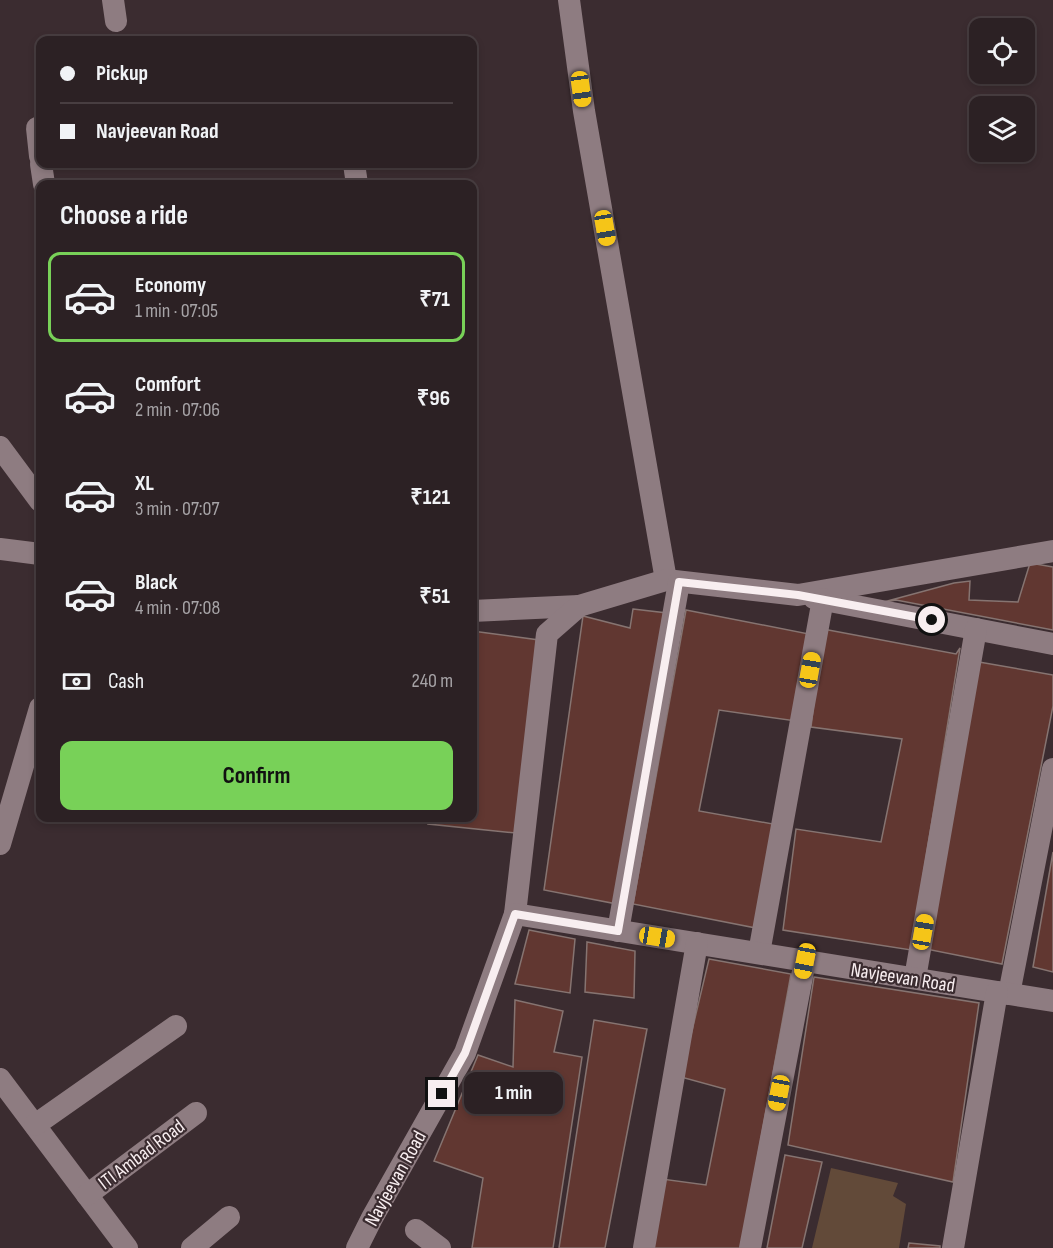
<!DOCTYPE html>
<meta charset="utf-8">
<style>
body{margin:0;font-family:"Sofia Sans Condensed",sans-serif;background:#382e31;color:#f1f3f6;height:100vh;display:flex;flex-direction:column;font-size:22px;white-space:nowrap}
*{box-sizing:border-box;margin:0}
p{font-size:20px;color:#a6a3a6}
.icon{flex:none;width:33px;height:33px;fill:none;stroke:currentColor;stroke-width:2;stroke-linecap:round;stroke-linejoin:round}
.map{position:relative;flex:1;overflow:hidden}
.drawer{position:absolute;left:36px;top:180px;width:441px;height:642px;display:flex;flex-direction:column;background:#2c2124;border-radius:12px;box-shadow:0 3px 9px #0003,0 0 0 2px #483e41}
.drawer>*{flex:none}
.guide{position:absolute;left:36px;top:36px;width:441px;height:132px;border-radius:12px;box-shadow:0 3px 9px #0003,0 0 0 2px #483e41;display:grid;align-content:center;height:132px;padding:0 24px;background:#2c2124}
.controls{position:absolute;left:969px;top:18px;display:grid;gap:12px}
.controls a{display:grid;place-items:center;width:66px;height:66px;border-radius:12px;background:#2c2124;box-shadow:0 3px 9px #0003,0 0 0 2px #483e41;font-size:30px}
.end{position:absolute;width:27px;height:27px;margin:-14px;border:8px solid #f8eef0;background:#111;box-shadow:0 0 0 3px #111}
.from{border-radius:50%}
.bubble{position:absolute;height:42px;border-radius:12px;background:#2c2124;box-shadow:0 3px 9px #0003,0 0 0 2px #483e41;font-size:20px;font-weight:700;line-height:42px;text-align:center}
.car{position:absolute;width:18px;height:36px;margin:-18px -9px;border-radius:8px;box-shadow:0 0 4px 2px #0007;background:linear-gradient(#f5c518 24%,#345 0 40%,#f5c518 0 76%,#345 0 86%,#f5c518 0)}
.guide b{display:flex;align-items:center;gap:21px;height:57px;font-size:22px}
.guide b+b{border-top:2px solid #483e41}
.guide i{width:15px;height:15px;background:#f1f3f6}
ul{padding:0;list-style:none}
li{display:flex;align-items:center;gap:18px;height:90px;margin:0 12px 9px;padding:0 12px;border:3px solid transparent;border-radius:12px}
li div{flex:1}
li b{display:block;font-size:22px}
li em{font-style:normal;font-weight:700}
li.active{border-color:#78d158}
li>.icon{width:54px;height:54px;stroke-width:1.5}
h2{padding:0 24px;font-size:27px;line-height:72px}
.pay{display:flex;align-items:center;gap:15px;height:66px;padding:0 24px;font-size:22px}
.pay p{margin-inline-start:auto}
.cta{display:flex;gap:12px;margin-top:auto;padding:12px 24px}
.cta a{flex:1;height:69px;border-radius:12px;background:#78d158;color:#111;font-size:24px;font-weight:700;line-height:69px;text-align:center}
.map>svg:first-child{display:block}
.green{fill:#624a39}
.building{fill:#613731;stroke:#867471;stroke-width:1.5}
.lines{fill:none;stroke-linecap:round;stroke-linejoin:round}
.minor{stroke:#8e7c81;stroke-width:22}
.route{stroke:#f8eef0;stroke-width:8}
.labels{text-anchor:middle;stroke-width:4.5;stroke-linejoin:round;paint-order:stroke}
.street-label{font-size:20px;fill:#f8eef0;stroke:#3b2c30}
</style>
<div class="map">
<svg width="1053" height="1248" viewBox="0 0 1053 1248">
<rect width="100%" height="100%" fill="#3b2c30"/>
<path class="green" d="M831 1168 898 1183 893 1196 906 1204 899 1248H812Z"/>
<g class="building">
<path d="M1030 563 1053 567V630L896 600 880 603 954 583 970 581 969 600 1018 602Z"/>
<path d="M633 609 667 613 617 904 544 890 583 616 630 628Z"/>
<path d="M686 610 809 634 796 721 719 710 699 811 773 824 756 928 633 904Z"/>
<path d="M823 629 956 654 960 648 911 950 783 930 796 829 881 842 902 739 811 727Z"/>
<path d="M472 631 539 640 516 833 428 824 429 818H472Z"/>
<path d="M979 662 1053 675V706L1002 964 926 949Z"/>
<path d="M1053 852V972L1033 967Z"/>
<path d="M529 930 575 939 570 993 515 984Z"/>
<path d="M587 942 635 951 634 998 585 992Z"/>
<path d="M709 959 791 974 741 1248H650L662 1179 706 1185 725 1089 681 1077Z"/>
<path d="M814 977 979 1003 953 1182 788 1145Z"/>
<path d="M515 1000 563 1011 554 1052 582 1057 553 1248H472L483 1178 434 1161 478 1055 513 1067Z"/>
<path d="M594 1020 647 1029 605 1248H559Z"/>
<path d="M785 1155 822 1162 802 1248H767Z"/>
<path d="M909 1243 940 1246V1248H908Z"/>
</g>
<g class="lines">
<g class="minor">
<path d="M113 0 116 21"/>
<path d="M569 0 584 111 666 580"/>
<path d="M40 127 37 128 40 156"/>
<path d="M41 164 44 184"/>
<path d="M354 164 357 184"/>
<path d="M0 447 40 501"/>
<path d="M0 549 40 554"/>
<path d="M814 598 1053 644"/>
<path d="M472 611 579 606"/>
<path d="M0 844 40 708"/>
<path d="M515 914 547 634 579 606 666 580 798 595 1053 551"/>
<path d="M618 931 679 582"/>
<path d="M759 953 823 599"/>
<path d="M915 978 976 629"/>
<path d="M1009 994 1053 769"/>
<path d="M0 1079 127 1248"/>
<path d="M35 1125 176 1026"/>
<path d="M87 1195 196 1113"/>
<path d="M416 1230 440 1248"/>
<path d="M192 1248 229 1217"/>
<path d="M357 1248 372 1218 465 1053 515 914 1053 1001"/>
<path d="M644 1248 697 943"/>
<path d="M750 1248 805 961"/>
<path d="M953 1248 997 992"/>
</g>
</g>
<g class="lines">
<path class="route" d="M442 1094 465 1053 515 914 618 931 679 582 798 595 932 620"/>
</g>
<g class="labels">
<g class="street-label">
<text transform="translate(903 977) rotate(9)" y="7">Navjeevan Road</text>
<text transform="translate(141 1154) rotate(-37)" y="7">ITI Ambad Road</text>
<text transform="translate(395 1178) rotate(-61)" y="7">Navjeevan Road</text>
</g>
</g>
</svg>
<div class="controls">
<a><svg class="icon" aria-label="locate" viewBox="0 0 24 24"><circle cx="12" cy="12" r="6"/><path d="M12 2v4M12 18v4M2 12h4M18 12h4"/></svg></a>
<a><svg class="icon" aria-label="layers" viewBox="0 0 24 24"><path d="M12 4l9 5-9 5-9-5zM3 14l9 5 9-5"/></svg></a>
</div>
<i class="end from" style="left:932px;top:620px"></i>
<i class="end" style="left:442px;top:1094px"></i>
<div class="bubble" style="left:464px;top:1072px;width:99px">1 min</div>
<i class="car" style="left:581px;top:89px;rotate:172deg"></i>
<i class="car" style="left:605px;top:228px;rotate:170deg"></i>
<i class="car" style="left:810px;top:670px;rotate:10deg"></i>
<i class="car" style="left:923px;top:932px;rotate:10deg"></i>
<i class="car" style="left:657px;top:937px;rotate:99deg"></i>
<i class="car" style="left:805px;top:961px;rotate:191deg"></i>
<i class="car" style="left:779px;top:1093px;rotate:191deg"></i>
<div class="guide">
<b><i class="from"></i>Pickup</b>
<b><i></i>Navjeevan Road</b>
</div>
<section class="drawer">
<h2>Choose a ride</h2>
<ul>
<li class="active"><svg class="icon" aria-label="car" viewBox="0 0 24 24"><path d="M5 17H2v-5l4-1 3-4h7l3 4 3 1v5h-3M9 17h6M6 11h13"/><circle cx="7" cy="17" r="2"/><circle cx="17" cy="17" r="2"/></svg><div><b>Economy</b><p>1 min · 07:05</p></div><em>₹71</em></li>
<li><svg class="icon" aria-label="car" viewBox="0 0 24 24"><path d="M5 17H2v-5l4-1 3-4h7l3 4 3 1v5h-3M9 17h6M6 11h13"/><circle cx="7" cy="17" r="2"/><circle cx="17" cy="17" r="2"/></svg><div><b>Comfort</b><p>2 min · 07:06</p></div><em>₹96</em></li>
<li><svg class="icon" aria-label="car" viewBox="0 0 24 24"><path d="M5 17H2v-5l4-1 3-4h7l3 4 3 1v5h-3M9 17h6M6 11h13"/><circle cx="7" cy="17" r="2"/><circle cx="17" cy="17" r="2"/></svg><div><b>XL</b><p>3 min · 07:07</p></div><em>₹121</em></li>
<li><svg class="icon" aria-label="car" viewBox="0 0 24 24"><path d="M5 17H2v-5l4-1 3-4h7l3 4 3 1v5h-3M9 17h6M6 11h13"/><circle cx="7" cy="17" r="2"/><circle cx="17" cy="17" r="2"/></svg><div><b>Black</b><p>4 min · 07:08</p></div><em>₹51</em></li>
</ul>
<div class="pay"><svg class="icon" aria-label="cash" viewBox="0 0 24 24"><path d="M3 7h18v10H3z"/><circle cx="12" cy="12" r="2"/></svg>Cash<p>240 m</p></div>
<div class="cta"><a>Confirm</a></div>
</section>
</div>
